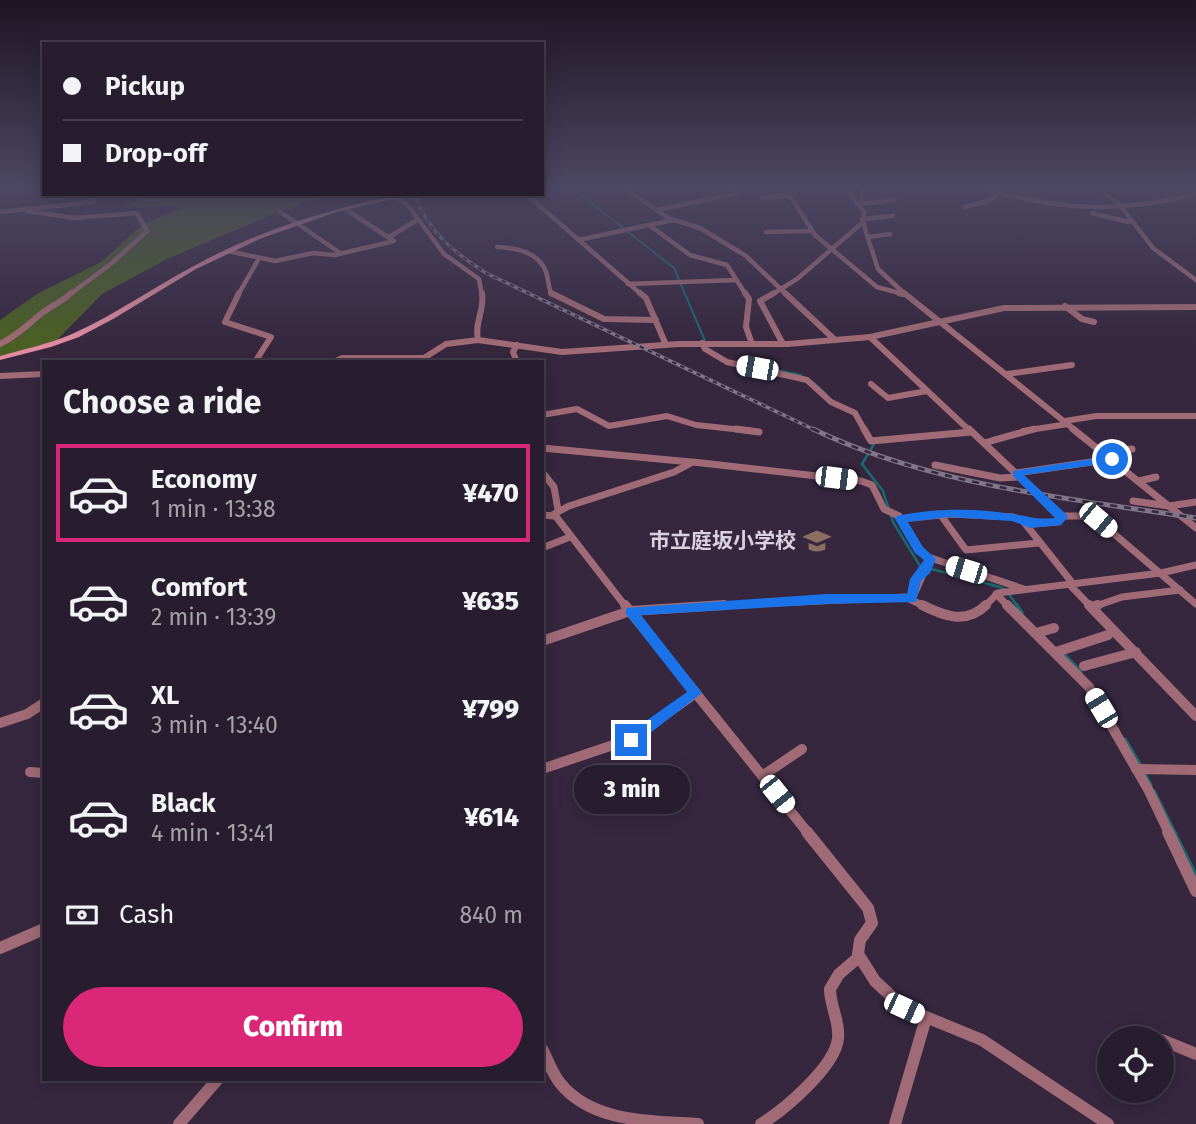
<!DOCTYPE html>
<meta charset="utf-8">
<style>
body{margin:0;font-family:"Fira Sans","Noto Sans JP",sans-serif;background:#342a3b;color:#f1f3f6;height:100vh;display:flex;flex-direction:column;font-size:26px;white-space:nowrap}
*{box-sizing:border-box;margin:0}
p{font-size:23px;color:#a5a2aa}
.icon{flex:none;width:38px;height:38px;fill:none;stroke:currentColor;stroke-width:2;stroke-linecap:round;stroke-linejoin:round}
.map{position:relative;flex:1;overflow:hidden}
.panel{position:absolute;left:42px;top:360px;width:502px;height:721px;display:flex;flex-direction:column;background:#281d2f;border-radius:0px;box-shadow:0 4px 18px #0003,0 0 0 2px #443b4b}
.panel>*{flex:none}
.top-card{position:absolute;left:42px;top:42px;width:502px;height:154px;border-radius:0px;box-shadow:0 4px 18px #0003,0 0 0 2px #443b4b;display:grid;align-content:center;height:154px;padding:0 21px;background:#281d2f}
.buttons{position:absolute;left:1097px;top:1026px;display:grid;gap:14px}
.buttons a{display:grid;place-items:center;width:77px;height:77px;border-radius:50%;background:#281d2f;box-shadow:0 4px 18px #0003,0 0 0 2px #443b4b;font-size:35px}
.end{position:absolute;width:32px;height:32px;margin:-16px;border:9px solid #1a73e8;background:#fff;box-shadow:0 0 0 4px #fff}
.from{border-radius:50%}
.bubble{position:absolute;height:49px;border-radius:24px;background:#281d2f;box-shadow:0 4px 18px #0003,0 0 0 2px #443b4b;font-size:23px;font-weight:800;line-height:49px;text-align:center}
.car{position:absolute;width:21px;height:42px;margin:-21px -10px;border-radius:9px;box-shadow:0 0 5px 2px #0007;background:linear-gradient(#fff 24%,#345 0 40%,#fff 0 76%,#345 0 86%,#fff 0)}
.top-card b{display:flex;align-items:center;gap:24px;height:66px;font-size:26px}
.top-card b+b{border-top:2px solid #443b4b}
.top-card i{width:18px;height:18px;background:#f1f3f6}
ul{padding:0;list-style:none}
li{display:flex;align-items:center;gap:21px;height:98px;margin:0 14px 10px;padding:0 7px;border:4px solid transparent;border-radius:0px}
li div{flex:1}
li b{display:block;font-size:26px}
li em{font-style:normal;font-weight:800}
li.active{border-color:#db2777}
li>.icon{width:63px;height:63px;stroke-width:1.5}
h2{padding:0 21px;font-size:32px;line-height:84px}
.pay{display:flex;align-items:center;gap:18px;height:77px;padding:0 21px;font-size:26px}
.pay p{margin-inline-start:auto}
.action{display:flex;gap:14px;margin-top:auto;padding:14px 21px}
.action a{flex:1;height:80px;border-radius:42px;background:#db2777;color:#fff;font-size:28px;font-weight:800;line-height:80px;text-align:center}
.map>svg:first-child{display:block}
.green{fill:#4a5f22}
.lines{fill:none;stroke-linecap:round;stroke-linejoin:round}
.stream-far3{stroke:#196a70;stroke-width:2}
.stream-far2{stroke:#196a70;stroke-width:2.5}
.stream-far1{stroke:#196a70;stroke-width:3.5}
.stream{stroke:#196a70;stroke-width:4.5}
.street-far4{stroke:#a06b76;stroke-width:4.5}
.street-far3{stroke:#a06b76;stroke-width:6}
.street-far2{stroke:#a06b76;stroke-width:7}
.street-far1{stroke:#a06b76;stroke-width:10}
.street{stroke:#a06b76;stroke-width:12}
.secondary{fill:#e08c9e;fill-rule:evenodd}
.rail-far1-casing{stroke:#817589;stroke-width:3.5}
.rail-casing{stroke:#817589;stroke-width:5}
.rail-far1{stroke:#36273f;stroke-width:2;stroke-dasharray:4.5;stroke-linecap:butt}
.rail{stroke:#36273f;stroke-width:2.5;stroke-dasharray:7;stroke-linecap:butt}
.route{fill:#1a73e8}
.labels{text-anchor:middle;stroke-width:7;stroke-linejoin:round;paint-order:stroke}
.poi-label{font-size:21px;font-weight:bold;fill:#dad0e0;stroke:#36273f;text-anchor:end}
</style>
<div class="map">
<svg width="1196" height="1124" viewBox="0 0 1196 1124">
<rect width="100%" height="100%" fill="#36273f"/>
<path class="green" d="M148 194H331L283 210 167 259 102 294 56 341 0 356V320L37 294 101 262 143 224 179 209 173 206 122 208Z"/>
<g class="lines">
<g class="stream-far3">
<path d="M572 188 674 268 705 341"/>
<path d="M766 368 801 375"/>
<path d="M813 382 826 394"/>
</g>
<path class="stream-far2" d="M874 444 862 464 883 491 893 522 920 566 1000 587 1006 590 1018 607"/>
<g class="stream-far1">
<path d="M1017 605 1022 613"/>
<path d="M1064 654 1081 672"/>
<path d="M1125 739 1141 766"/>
<path d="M1144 772 1151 785"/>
<path d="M1154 791 1175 833"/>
</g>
<path class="stream" d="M1174 832 1196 876"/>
<g class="street-far4">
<path d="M625 188 668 218 700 228 746 256 787 295"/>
<path d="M785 188 815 235 877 287 903 294"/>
<path d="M846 188 864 212V226L878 269 906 295"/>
<path d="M984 188C1056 211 1123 213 1196 194"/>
<path d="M1098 188 1120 205 1153 248 1196 280"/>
<path d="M526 194 642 295"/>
<path d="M393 197 407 204 444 254 479 279 482 295"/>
<path d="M762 198 791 196"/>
<path d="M857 204 862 202 864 188"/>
<path d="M859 204 895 200"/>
<path d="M964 207 988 201 1000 193"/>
<path d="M657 210 738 193 729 188"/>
<path d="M27 211 74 218 137 213 147 231 112 263 69 295"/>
<path d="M279 211 340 253"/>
<path d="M0 212 94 202"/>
<path d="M1092 213 1129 222"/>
<path d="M862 219 893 216"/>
<path d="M649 225 690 255 727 265 746 295"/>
<path d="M766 232 811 231"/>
<path d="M389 237 417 220"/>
<path d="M868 237 890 234"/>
<path d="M578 240 673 220"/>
<path d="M497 247C516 248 539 252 546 272 549 280 548 288 552 295"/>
<path d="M228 251 275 261 313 253 335 255 394 241 345 209"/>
<path d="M628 284 736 280"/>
<path d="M238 295 258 260"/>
<path d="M771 295 797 279 862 223"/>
</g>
<g class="street-far3">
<path d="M239 293 225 322 271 337 255 362"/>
<path d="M551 293 604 319 656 320"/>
<path d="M640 293 646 298 666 345"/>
<path d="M745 293 749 299 746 327 752 344"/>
<path d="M774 293 760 301 783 344"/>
<path d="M785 293 835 340"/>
<path d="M899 293 903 294"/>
<path d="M904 293 1076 431"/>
<path d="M1065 306 1082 319 1094 322"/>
<path d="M870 337 970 431"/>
<path d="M478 340C474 322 485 310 482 293"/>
<path d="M702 343 705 349 727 362 807 380 831 402 855 413 865 431"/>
<path d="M0 344C17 336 27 325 42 313 52 305 62 302 71 293"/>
<path d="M517 345 513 352 517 362"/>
<path d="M334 362 342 358H424L446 344 478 340 562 352 679 344H788L870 337 1004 308 1196 307"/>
<path d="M1007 374 1072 365"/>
<path d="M0 376 44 374"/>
<path d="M871 384 888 398 927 391"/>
<path d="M542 415 577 409 609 426 667 416 696 425 752 431"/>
<path d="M1065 421 1096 416H1196"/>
<path d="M1023 431 1068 424"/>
</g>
<g class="street-far2">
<path d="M736 429 759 432"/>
<path d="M864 429 871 441 971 432"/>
<path d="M969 429 1061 516H1090L1098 520 1196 604"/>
<path d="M1073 429 1196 528"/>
<path d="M984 443 1034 429"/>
<path d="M542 448 691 462"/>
<path d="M1103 452 1132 449"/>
<path d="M935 465 1000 478 1020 477"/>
<path d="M542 472 554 487 558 510"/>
<path d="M1016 473 1112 459"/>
<path d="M1139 481 1156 477"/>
<path d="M1133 501 1169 506 1196 502"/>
<path d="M940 514 966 550 1039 543"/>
<path d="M542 515 554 516"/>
<path d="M901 519 950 514 1013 517 1033 524 1058 522 1063 517"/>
<path d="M1023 521 1074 585"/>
<path d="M542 548 570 537"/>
<path d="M1070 585 1091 607"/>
<path d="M996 594 1009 607"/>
<path d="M912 599 930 559"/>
<path d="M626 607 554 514 569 506 674 472 693 462 861 481 872 485 884 509 899 516 919 550 928 557 1024 589"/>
<path d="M696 607 905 597 926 607"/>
<path d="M984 607 998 593 1161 573 1196 565"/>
<path d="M1093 607 1122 597 1180 590"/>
</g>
<g class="street-far1">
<path d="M625 605 808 833"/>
<path d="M922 605C944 616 966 625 986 605"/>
<path d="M1007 605 1089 687 1149 791 1169 833"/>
<path d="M1089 605 1196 716"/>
<path d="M1093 607 1098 605"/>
<path d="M1036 633 1054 628"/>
<path d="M542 641 630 611 724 605"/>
<path d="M1056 652 1108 635"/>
<path d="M1084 666 1136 652"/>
<path d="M0 723 27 714 44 703"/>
<path d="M542 769 631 739 696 693"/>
<path d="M1136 769 1196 770"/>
<path d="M30 772 44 773"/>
<path d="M762 776 802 749"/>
</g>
<g class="street">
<path d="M807 832 868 908 872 923 860 940 858 954 875 981 904 1008 982 1040 1108 1124"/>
<path d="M1168 832 1196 891"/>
<path d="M0 948 44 929"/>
<path d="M1162 1040 1196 1054"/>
<path d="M542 1049C548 1060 552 1073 560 1083 592 1123 652 1121 698 1124"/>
<path d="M179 1124 217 1080"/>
<path d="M761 1124C784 1110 836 1066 838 1038 840 1022 830 1006 830 989L839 974 859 957"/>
<path d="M895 1124 926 1018"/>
</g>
<path class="secondary" d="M404 194H416L337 212 262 238 196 269 113 319 79 337 51 347 0 360V356C24 349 49 344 72 334 119 313 161 282 207 259 269 227 336 207 404 194Z"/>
<g class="rail-far1-casing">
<path id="rail-far1" d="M415 194C426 231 455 253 486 273L817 431"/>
</g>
<g class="rail-casing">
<path id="rail" d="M813 429C931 486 1069 498 1196 518"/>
</g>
<use href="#rail-far1" class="rail-far1"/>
<use href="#rail" class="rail"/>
</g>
<linearGradient id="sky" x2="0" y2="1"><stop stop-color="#1e1523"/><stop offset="0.54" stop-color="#4c4763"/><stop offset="1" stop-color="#4c4763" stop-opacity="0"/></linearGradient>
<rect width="1196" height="345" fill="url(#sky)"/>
<path class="route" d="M1112 456 1115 462 1024 475 1067 515 1068 517 1061 525 1030 528 1012 521 950 517 908 522 923 547 936 559 930 573 921 581 916 602 826 604 641 615 702 693 636 744H626V735L687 692 626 614V608L826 594H907L910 579 924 560 915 553 895 519 897 516C933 508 976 508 1012 514 1030 516 1034 520 1055 518L1013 476V471Z"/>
<defs>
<g id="school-bare" transform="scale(2.1)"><path d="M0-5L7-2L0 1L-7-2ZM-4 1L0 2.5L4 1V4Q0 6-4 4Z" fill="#8d6e63" stroke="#36273f" stroke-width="2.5" paint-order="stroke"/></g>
</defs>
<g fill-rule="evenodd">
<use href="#school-bare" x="817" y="541"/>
</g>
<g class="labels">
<g class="poi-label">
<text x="796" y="548">市立庭坂小学校</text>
</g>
</g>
</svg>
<div class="buttons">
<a><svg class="icon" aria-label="locate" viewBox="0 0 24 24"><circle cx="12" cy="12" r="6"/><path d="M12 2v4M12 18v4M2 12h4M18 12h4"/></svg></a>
</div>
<i class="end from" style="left:1112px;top:459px"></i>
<i class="end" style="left:631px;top:740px"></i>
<div class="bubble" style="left:574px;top:765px;width:116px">3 min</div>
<i class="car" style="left:757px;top:368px;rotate:280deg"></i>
<i class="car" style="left:836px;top:478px;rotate:97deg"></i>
<i class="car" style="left:1098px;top:520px;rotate:130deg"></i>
<i class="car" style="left:966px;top:570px;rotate:287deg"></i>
<i class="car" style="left:1101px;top:708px;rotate:329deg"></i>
<i class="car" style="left:777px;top:794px;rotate:141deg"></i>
<i class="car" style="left:904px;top:1008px;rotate:115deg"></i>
<div class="top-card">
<b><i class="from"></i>Pickup</b>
<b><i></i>Drop-off</b>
</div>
<section class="panel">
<h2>Choose a ride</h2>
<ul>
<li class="active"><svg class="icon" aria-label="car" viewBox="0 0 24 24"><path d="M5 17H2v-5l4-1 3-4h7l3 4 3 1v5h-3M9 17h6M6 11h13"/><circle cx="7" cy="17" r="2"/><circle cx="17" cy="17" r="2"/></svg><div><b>Economy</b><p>1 min · 13:38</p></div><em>¥470</em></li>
<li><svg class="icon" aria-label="car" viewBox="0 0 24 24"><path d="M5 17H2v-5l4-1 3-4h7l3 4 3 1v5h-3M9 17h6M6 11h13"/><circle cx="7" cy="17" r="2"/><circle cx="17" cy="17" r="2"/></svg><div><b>Comfort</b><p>2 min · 13:39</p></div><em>¥635</em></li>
<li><svg class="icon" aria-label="car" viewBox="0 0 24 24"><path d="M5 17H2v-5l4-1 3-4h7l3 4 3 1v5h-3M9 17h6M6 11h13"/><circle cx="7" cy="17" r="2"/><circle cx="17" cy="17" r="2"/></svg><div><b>XL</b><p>3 min · 13:40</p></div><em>¥799</em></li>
<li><svg class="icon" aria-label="car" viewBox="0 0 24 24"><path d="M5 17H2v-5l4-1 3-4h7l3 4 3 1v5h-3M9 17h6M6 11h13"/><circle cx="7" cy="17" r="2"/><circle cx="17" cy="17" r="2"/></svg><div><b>Black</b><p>4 min · 13:41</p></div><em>¥614</em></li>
</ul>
<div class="pay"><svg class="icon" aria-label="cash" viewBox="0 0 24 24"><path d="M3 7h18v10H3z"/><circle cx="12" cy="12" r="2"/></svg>Cash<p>840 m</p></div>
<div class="action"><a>Confirm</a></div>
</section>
</div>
